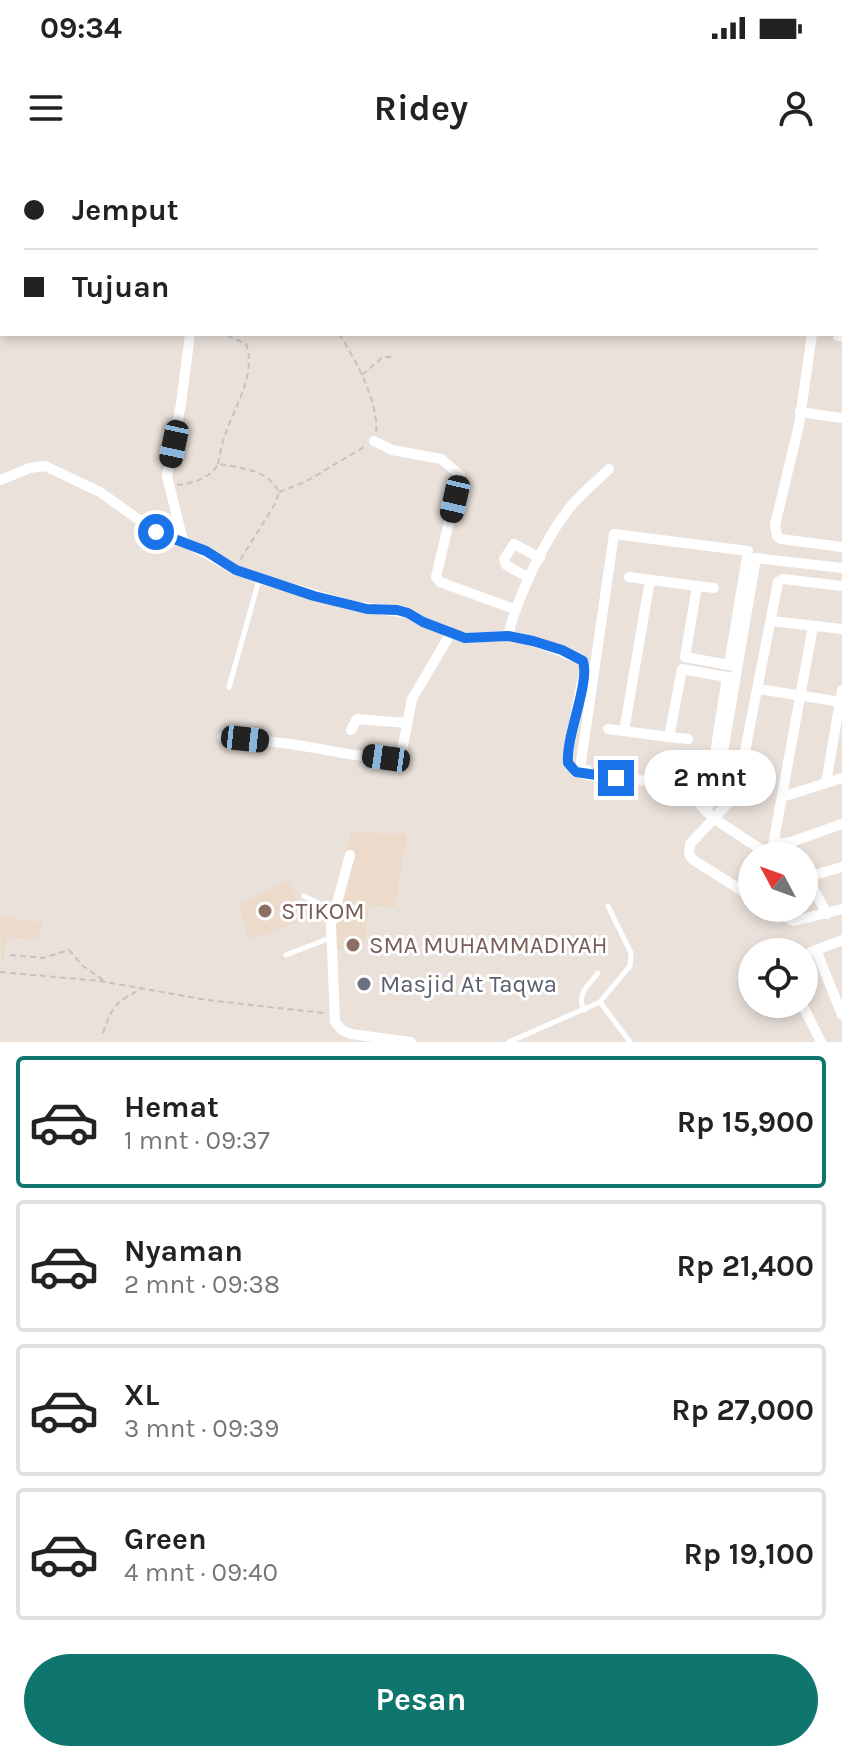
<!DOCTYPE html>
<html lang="id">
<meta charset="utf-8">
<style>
body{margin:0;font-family:Karla,sans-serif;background:#f2f2f2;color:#222;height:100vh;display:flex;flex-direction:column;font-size:30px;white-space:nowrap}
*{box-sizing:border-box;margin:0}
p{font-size:26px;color:#767676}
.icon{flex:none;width:44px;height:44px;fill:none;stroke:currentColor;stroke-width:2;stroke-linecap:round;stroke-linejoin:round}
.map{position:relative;height:882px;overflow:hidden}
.drawer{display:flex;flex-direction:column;background:#fff;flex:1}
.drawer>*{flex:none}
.guide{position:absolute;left:0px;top:0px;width:842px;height:176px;box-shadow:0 4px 12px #0003;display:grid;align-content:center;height:176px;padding:0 24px;background:#fff}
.needle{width:52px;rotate:311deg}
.fabs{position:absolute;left:738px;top:682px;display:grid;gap:16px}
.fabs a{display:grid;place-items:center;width:80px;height:80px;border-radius:50%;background:#fff;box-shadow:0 4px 12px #0003;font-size:40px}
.end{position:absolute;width:36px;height:36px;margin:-18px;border:10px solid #1a73e8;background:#fff;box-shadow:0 0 0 4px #fff}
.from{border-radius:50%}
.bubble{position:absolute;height:56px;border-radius:28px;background:#fff;box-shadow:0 4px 12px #0003;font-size:26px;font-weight:700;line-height:56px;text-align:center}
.car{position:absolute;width:24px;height:48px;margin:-24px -12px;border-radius:10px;box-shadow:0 0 6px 2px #0007;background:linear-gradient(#222 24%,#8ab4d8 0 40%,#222 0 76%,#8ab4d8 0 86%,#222 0)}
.guide b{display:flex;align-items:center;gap:28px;height:76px;font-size:30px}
.guide b+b{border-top:2px solid #e0e0e0}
.guide i{width:20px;height:20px;background:#222}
ul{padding:14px 0 0;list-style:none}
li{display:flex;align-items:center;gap:24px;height:132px;margin:0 16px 12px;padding:0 8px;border:4px solid #e0e0e0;border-radius:8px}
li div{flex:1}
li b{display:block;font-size:30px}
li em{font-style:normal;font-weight:700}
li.on{border-color:#0f766e}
li>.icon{width:72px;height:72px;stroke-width:1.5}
.button{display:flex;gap:16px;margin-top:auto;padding:16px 24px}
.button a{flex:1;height:92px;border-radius:48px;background:#0f766e;color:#fff;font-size:32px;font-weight:700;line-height:92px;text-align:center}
.status{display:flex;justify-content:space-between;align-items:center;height:56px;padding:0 40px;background:#fff;direction:ltr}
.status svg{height:22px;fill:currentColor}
header{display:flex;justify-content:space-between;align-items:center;height:104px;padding:0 24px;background:#fff;font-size:36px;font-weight:700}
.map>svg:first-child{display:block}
.education{fill:#ecdacb}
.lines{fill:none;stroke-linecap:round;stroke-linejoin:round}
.path{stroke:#c3c3c3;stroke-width:2;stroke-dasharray:6 4;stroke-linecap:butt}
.service{stroke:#fff;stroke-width:5}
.minor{stroke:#fff;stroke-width:10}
.route{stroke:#1a73e8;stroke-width:10}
.education-dot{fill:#8d6e63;stroke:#fff;stroke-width:3}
.worship-dot{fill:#6b7280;stroke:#fff;stroke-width:3}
.labels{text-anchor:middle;stroke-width:6;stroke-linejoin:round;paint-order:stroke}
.education-label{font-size:24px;fill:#785e54;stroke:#fff;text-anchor:start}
.worship-label{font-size:24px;fill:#5b616d;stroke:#fff;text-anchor:start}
</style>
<div class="status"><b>09:34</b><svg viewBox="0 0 49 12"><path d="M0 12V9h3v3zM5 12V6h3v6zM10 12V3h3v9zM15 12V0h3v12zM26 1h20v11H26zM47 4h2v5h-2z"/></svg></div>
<header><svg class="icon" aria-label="menu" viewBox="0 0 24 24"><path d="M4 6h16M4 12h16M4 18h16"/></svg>Ridey<svg class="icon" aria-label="person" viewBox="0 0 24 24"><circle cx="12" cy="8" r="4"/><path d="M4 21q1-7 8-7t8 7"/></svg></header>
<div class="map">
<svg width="842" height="882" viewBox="0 0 842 882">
<rect width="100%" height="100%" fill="#eae1db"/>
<g class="education">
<path d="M350 672 407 674 395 747 339 743Z"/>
<path d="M288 721 306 759 249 780 239 745Z"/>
<path d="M338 745 369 747 362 792 333 789Z"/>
<path d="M0 757 43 762 38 779 7 777 2 805Z"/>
</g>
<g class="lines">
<g class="path">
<path d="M0 50H2"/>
<path d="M339 174C355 198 379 243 376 272"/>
<path d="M362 215 383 197H395"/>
<path d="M218 304C220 294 222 283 226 272 235 247 257 211 246 184L224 174"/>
<path d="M177 325C193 323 210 319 218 304 241 308 267 309 279 332L275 344 240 400"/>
<path d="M279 332 305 322 366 286"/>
<path d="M10 795 43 798 69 790 83 806 106 822"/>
<path d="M0 812 100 821 207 840 324 853"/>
<path d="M103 873C112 846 116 842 141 829"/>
</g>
<g class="service">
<path d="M229 527 259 420"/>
<path d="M304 736 334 751"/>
<path d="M286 795 330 778"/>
<path d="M600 842 630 882"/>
<path d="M584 850C576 834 588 826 598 813"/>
<path d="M509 882 600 842 630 806 631 793 608 746"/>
</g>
<g class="minor">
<path d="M136 0 137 2"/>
<path d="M165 0 167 2"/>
<path d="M796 0 818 2"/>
<path d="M176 2 177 0"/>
<path d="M404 2 408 0"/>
<path d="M623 2 625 0"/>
<path d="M699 2V0"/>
<path d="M840 4 842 5"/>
<path d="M840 47H842"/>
<path d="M840 68H842"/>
<path d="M840 131H842"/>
<path d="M812 174 799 265 775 365 777 376 781 379 842 387"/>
<path d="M838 176H842"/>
<path d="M800 252 842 258"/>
<path d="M374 281 392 290 441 299 460 315 436 417 440 422 514 449"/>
<path d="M0 320 30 308 45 306 100 332 156 372 183 381 236 410 260 419 354 446 408 453 423 462 465 478 508 476 533 481 577 498 583 501 585 507 569 586 568 603 576 612 591 616 641 620 683 630 691 635 713 658 771 696"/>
<path d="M183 381 167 316 181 244 190 174"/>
<path d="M629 417 697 426 685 497 729 505"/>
<path d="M529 418 506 405 504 399 514 384 540 398"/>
<path d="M697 426 714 428"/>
<path d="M772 461 842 469"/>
<path d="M508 476C517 437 546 376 572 345 583 332 597 321 609 309"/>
<path d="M758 529 842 542"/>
<path d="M608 569 669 577 682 509 727 517"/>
<path d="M351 570 357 559 406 563"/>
<path d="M624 571 650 420"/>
<path d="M222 577C244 579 267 581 290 584 317 587 376 603 401 596L412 539 451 473"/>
<path d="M669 577 688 579"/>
<path d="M587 610 580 609 614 374 748 391 729 505 737 506"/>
<path d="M667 620 710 625 727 517 735 518"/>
<path d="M826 623 842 530"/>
<path d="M782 637 842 618"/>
<path d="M706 651 717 627 756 398 842 408"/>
<path d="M774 684 791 682 842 664"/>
<path d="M350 695 331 765 335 862 342 870 351 874 411 882"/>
<path d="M771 696 813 466"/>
<path d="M804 716 807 717 842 707"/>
<path d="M807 717 827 754"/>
<path d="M752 737 692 699 689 694 690 684 733 638 738 627 778 422 783 419 842 426"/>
<path d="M770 748 794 761 842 749"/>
<path d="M816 790 842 855"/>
<path d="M804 795 842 780"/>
<path d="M802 844 821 882"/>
</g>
</g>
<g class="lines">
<path class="route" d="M156 372 206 391 236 410 314 436 367 449 397 450 408 453 423 462 465 478 508 476 533 481 562 490 583 501C590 524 566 574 568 603L576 612 616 618"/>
</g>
<g class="education-dot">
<circle cx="265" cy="751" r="8"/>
<circle cx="353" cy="785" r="8"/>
</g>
<circle class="worship-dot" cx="364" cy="824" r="8"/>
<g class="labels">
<g class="education-label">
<text x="281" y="759">STIKOM</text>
<text x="369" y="793">SMA MUHAMMADIYAH</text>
</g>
<g class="worship-label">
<text x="380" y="832">Masjid At Taqwa</text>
</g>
</g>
</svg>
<div class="fabs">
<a><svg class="needle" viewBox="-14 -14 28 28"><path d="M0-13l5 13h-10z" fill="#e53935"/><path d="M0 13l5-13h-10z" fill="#767676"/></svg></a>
<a><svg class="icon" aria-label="locate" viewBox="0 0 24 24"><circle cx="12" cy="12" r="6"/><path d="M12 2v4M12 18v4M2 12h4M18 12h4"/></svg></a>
</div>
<i class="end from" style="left:156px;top:372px"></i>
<i class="end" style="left:616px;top:618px"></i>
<div class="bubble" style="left:644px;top:590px;width:132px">2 mnt</div>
<i class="car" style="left:174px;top:284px;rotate:192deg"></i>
<i class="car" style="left:455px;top:339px;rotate:193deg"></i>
<i class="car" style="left:245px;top:579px;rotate:96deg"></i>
<i class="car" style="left:386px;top:598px;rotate:278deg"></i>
<div class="guide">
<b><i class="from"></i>Jemput</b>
<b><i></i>Tujuan</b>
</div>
</div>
<section class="drawer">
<ul>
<li class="on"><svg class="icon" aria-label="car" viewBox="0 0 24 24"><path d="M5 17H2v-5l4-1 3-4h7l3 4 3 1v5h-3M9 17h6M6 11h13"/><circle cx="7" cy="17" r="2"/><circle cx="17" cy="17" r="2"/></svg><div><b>Hemat</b><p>1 mnt · 09:37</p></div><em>Rp 15,900</em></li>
<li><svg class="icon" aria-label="car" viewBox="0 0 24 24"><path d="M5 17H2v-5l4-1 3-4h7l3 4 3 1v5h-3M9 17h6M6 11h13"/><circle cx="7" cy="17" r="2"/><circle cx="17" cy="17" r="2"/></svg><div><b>Nyaman</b><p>2 mnt · 09:38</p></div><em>Rp 21,400</em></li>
<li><svg class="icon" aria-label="car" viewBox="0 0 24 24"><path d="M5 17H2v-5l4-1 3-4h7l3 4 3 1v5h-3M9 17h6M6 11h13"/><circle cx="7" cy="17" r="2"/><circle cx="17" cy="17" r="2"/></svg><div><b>XL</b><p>3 mnt · 09:39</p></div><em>Rp 27,000</em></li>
<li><svg class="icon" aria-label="car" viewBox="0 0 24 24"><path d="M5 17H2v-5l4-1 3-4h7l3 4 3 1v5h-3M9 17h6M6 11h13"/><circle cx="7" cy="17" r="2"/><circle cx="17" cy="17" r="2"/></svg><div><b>Green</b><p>4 mnt · 09:40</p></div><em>Rp 19,100</em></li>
</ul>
<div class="button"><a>Pesan</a></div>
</section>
